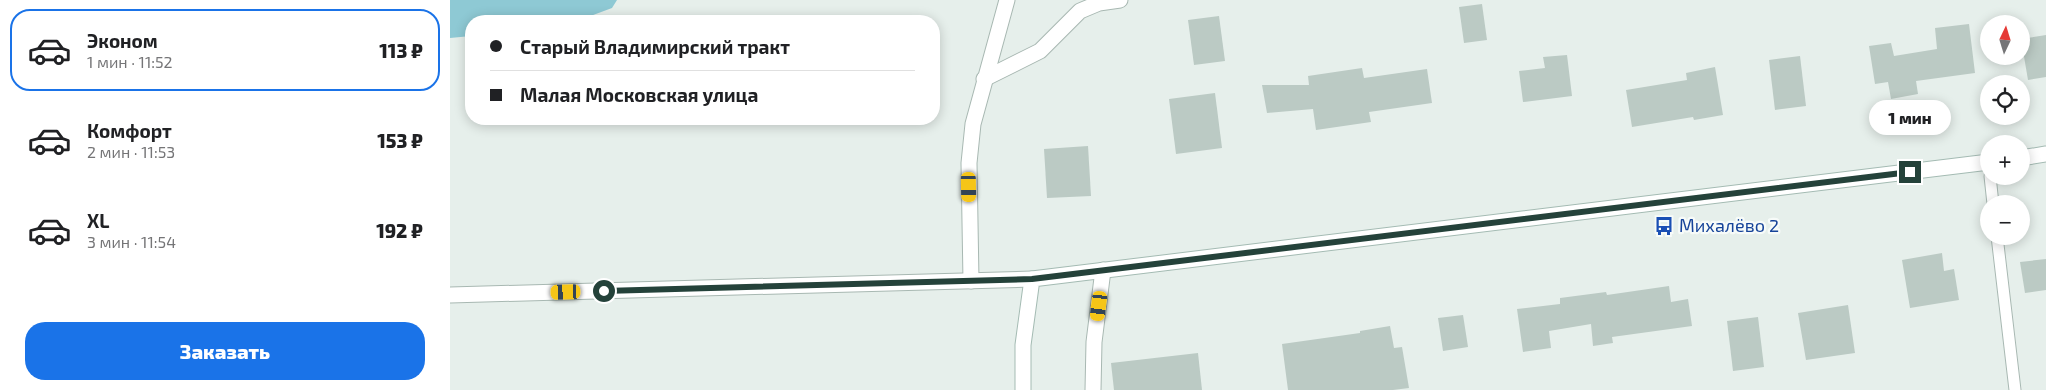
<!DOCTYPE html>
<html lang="ru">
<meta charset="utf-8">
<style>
body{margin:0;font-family:"Exo 2",sans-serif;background:#f2f2f2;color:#202124;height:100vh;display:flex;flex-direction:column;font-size:19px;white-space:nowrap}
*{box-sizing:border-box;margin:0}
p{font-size:16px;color:#757577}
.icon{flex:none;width:28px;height:28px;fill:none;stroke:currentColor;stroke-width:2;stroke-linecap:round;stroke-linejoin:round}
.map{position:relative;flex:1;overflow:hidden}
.side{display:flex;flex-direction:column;background:#fff;width:450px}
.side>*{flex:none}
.top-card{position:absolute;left:15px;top:15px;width:475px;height:110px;border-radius:20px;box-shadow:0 2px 12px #0003;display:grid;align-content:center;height:110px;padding:0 25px;background:#fff}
.needle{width:32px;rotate:4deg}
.controls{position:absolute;left:1530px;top:15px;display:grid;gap:10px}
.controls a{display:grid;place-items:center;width:50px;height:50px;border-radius:50%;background:#fff;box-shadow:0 2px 12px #0003;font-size:25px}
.end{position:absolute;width:22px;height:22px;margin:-11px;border:6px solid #24423a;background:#fff;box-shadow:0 0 0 2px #fff}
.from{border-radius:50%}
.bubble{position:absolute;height:35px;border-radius:18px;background:#fff;box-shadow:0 2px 12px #0003;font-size:16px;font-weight:800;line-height:35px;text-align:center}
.car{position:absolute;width:15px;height:30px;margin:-15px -8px;border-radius:6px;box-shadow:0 0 4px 1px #0007;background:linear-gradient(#f5c518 24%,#345 0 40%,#f5c518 0 76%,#345 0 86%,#f5c518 0)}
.top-card b{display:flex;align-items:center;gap:18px;height:48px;font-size:19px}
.top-card b+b{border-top:1px solid #e0e0e0}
.top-card i{width:12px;height:12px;background:#202124}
ul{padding:9px 0 0;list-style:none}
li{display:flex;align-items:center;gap:15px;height:82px;margin:0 10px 8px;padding:0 15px;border:2px solid transparent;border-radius:20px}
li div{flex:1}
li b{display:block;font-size:19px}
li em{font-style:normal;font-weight:800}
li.selected{border-color:#1a73e8}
li>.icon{width:45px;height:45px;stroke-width:1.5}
.action{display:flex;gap:10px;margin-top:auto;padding:10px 25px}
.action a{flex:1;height:58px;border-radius:20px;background:#1a73e8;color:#fff;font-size:20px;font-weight:800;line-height:58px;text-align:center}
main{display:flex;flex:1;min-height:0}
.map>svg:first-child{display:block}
.water{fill:#8ec9d4}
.building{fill:#bbcac4}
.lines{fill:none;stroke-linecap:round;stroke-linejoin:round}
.lane-casing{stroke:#a8b8b2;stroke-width:13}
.street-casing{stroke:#a8b8b2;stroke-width:17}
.secondary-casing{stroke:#a4bbb3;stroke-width:17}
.lane{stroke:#fff;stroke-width:11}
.street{stroke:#fff;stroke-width:15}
.secondary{stroke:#fff;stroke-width:15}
.route{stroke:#24423a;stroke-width:6}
.labels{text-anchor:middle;stroke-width:4.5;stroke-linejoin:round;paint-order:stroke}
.transit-label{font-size:18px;fill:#164399;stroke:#f7fbf9;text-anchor:start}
</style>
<main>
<section class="side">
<ul>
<li class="selected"><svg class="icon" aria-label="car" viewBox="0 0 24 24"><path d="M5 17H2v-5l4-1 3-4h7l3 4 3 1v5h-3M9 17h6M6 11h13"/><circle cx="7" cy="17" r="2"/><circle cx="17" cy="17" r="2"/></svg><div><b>Эконом</b><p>1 мин · 11:52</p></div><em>113 ₽</em></li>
<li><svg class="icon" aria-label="car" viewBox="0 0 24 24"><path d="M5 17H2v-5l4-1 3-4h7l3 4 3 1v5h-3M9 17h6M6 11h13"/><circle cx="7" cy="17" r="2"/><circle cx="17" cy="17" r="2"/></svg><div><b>Комфорт</b><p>2 мин · 11:53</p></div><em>153 ₽</em></li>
<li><svg class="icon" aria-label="car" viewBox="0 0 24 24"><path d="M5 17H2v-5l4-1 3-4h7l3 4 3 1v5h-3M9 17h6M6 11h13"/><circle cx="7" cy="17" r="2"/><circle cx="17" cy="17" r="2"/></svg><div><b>XL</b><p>3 мин · 11:54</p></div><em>192 ₽</em></li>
</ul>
<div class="action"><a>Заказать</a></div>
</section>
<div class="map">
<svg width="1596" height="390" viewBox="0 0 1596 390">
<rect width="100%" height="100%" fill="#e6efeb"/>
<path class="water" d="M0 0H167L162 8 127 21H21V36L0 38Z"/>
<g class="building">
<path d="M1032 4 1037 40 1014 43 1009 7Z"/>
<path d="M769 16 775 61 744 65 738 20Z"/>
<path d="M1519 24 1525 73 1466 81 1468 94 1441 99 1438 82 1425 84 1419 46 1441 43 1444 56 1487 49 1485 28Z"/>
<path d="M1596 35V77L1578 80 1571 39Z"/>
<path d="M1117 55 1122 96 1073 102 1069 71 1095 68 1093 57Z"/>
<path d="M1350 56 1356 106 1325 110 1319 60Z"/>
<path d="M1265 67 1273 115 1244 120 1243 117 1182 127 1176 90 1237 80 1236 73Z"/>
<path d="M912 68 914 78 977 69 982 103 919 112 921 122 866 130 863 109 817 113 812 85H859L858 76Z"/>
<path d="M765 93 772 148 726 154 719 99Z"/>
<path d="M638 146 641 196 597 198 594 149Z"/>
<path d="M1492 253 1494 271 1504 269 1509 300 1460 308 1452 260Z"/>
<path d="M1596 259V290L1575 293 1570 262Z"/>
<path d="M1219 286 1221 302 1238 299 1242 326 1162 337 1163 343 1143 346 1141 324 1099 331 1101 348 1073 352 1067 309 1110 304V298L1156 292 1157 295Z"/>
<path d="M1398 305 1405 353 1356 360 1348 313Z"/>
<path d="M1013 315 1018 347 993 351 988 318Z"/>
<path d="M1308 317 1314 367 1283 371 1277 321Z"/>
<path d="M940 326 944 348 952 347 959 388 943 390H838L832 344 910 333V331Z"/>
<path d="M748 353 752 390H664L661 363Z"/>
</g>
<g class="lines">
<g class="lane-casing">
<g id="lane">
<path d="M1540 176 1543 204"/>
<path d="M1547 236 1565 390"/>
</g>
</g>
<g class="street-casing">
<g id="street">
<path d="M534 79 590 51 630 11 649 3 670 0"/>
<path d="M521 281 519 163 523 124 557 0"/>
<path d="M0 295 582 279"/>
<path d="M643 390 644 342 653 270"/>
</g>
</g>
<g class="secondary-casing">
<g id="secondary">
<path d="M1571 158 1596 154"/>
<path d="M573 390V345L582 279 1539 162"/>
</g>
</g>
<use href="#lane" class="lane"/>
<use href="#street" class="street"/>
<use href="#secondary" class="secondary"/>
</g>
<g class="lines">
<path class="route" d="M154 291 582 279 1460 172"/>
</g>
<defs>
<g id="bus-bare" transform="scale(1.5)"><path d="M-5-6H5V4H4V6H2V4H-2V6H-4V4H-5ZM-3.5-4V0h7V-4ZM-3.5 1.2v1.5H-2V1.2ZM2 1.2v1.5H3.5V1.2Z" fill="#1a4fb4" stroke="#f7fbf9" stroke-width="2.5" paint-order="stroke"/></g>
</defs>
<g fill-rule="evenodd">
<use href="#bus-bare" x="1214" y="226"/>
</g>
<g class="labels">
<g class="transit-label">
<text x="1229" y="232">Михалёво 2</text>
</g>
</g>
</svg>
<div class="controls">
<a><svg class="needle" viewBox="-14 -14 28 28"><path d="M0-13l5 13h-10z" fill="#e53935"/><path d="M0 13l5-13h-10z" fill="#757577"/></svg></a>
<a><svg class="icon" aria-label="locate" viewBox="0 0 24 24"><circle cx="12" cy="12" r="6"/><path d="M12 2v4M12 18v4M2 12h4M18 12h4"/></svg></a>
<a>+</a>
<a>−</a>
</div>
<i class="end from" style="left:154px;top:291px"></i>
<i class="end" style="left:1460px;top:172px"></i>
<div class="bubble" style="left:1419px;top:100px;width:82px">1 мин</div>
<i class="car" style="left:519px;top:187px;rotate:179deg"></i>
<i class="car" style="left:116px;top:292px;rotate:268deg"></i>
<i class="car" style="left:649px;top:306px;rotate:187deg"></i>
<div class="top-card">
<b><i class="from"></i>Старый Владимирский тракт</b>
<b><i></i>Малая Московская улица</b>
</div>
</div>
</main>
